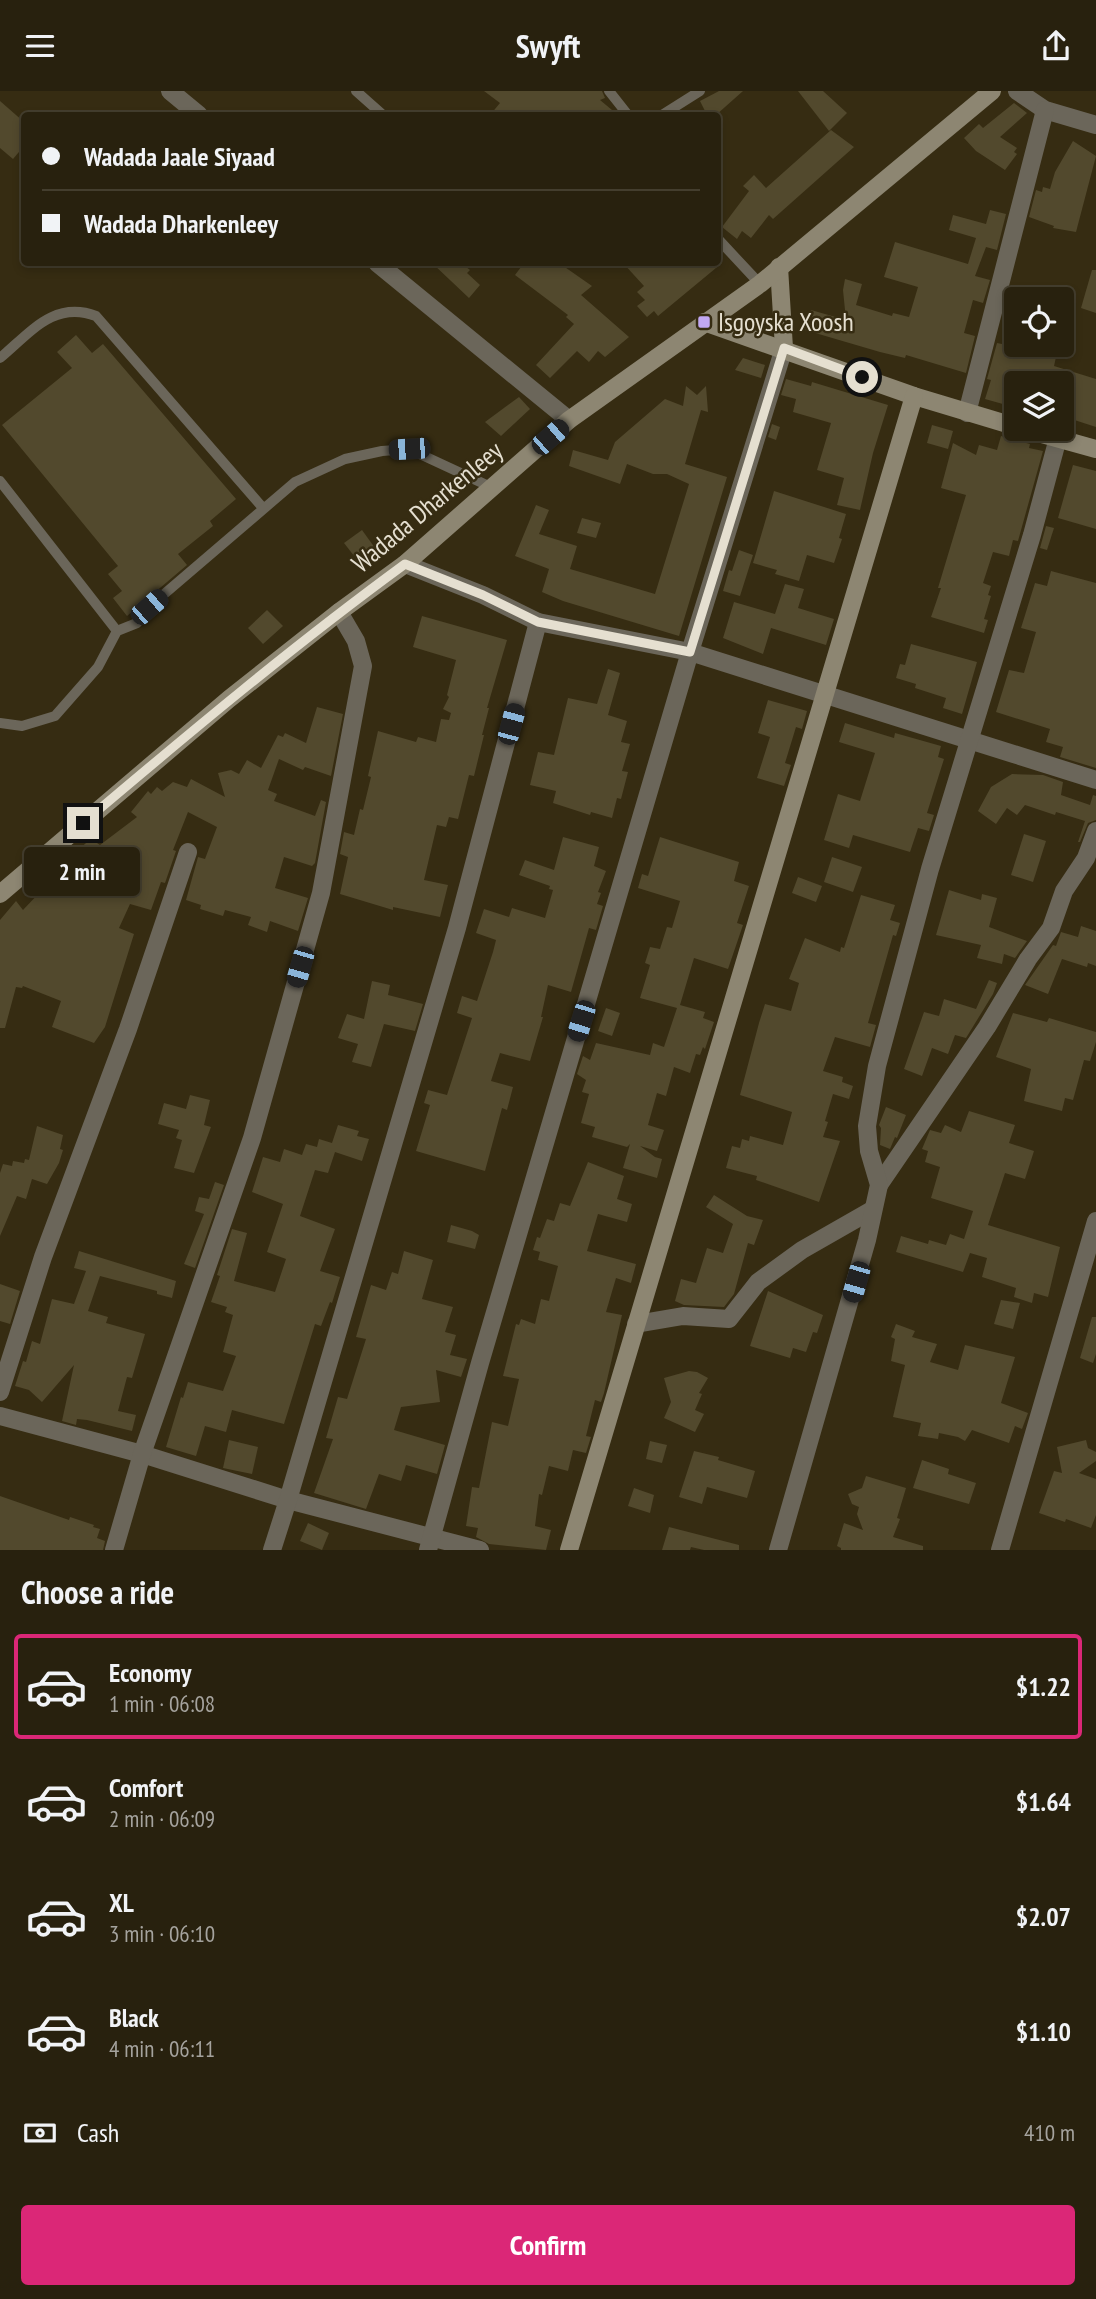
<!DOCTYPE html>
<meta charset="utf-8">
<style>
body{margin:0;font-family:"PT Sans Narrow",sans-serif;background:#342e1c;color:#f1f3f6;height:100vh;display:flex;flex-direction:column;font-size:26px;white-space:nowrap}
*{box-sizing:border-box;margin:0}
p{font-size:23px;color:#a5a39e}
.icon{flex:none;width:38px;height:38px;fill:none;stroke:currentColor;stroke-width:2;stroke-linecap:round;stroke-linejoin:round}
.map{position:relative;height:1459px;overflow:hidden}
.details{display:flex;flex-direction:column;background:#28210e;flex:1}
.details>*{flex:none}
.hud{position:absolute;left:21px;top:21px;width:700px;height:154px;border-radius:7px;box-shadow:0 4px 10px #0003,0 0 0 2px #443e2e;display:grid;align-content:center;height:154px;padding:0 21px;background:#28210e}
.controls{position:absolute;left:1004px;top:196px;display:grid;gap:14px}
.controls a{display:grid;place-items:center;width:70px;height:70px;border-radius:7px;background:#28210e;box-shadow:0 4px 10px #0003,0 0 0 2px #443e2e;font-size:35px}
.end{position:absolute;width:32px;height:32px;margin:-16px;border:9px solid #e5dfd0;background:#111;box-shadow:0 0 0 4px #111}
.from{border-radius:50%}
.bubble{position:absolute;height:49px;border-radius:7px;background:#28210e;box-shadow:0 4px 10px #0003,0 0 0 2px #443e2e;font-size:23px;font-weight:700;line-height:49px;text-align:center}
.car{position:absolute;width:21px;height:42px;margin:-21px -10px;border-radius:9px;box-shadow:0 0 5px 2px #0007;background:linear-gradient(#222 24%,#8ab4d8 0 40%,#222 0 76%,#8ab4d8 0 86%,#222 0)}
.hud b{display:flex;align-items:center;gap:24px;height:66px;font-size:26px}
.hud b+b{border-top:2px solid #443e2e}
.hud i{width:18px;height:18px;background:#f1f3f6}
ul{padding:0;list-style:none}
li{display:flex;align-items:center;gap:21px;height:105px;margin:0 14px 10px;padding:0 7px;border:4px solid transparent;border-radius:7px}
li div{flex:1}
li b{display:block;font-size:26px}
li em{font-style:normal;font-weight:700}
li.current{border-color:#db2777}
li>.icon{width:63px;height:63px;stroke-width:1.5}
h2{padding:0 21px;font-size:32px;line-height:84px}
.pay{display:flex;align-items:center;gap:18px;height:77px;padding:0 21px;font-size:26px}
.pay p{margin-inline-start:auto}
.cta{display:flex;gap:14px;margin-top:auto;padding:14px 21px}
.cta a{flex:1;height:80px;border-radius:7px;background:#db2777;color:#fff;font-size:28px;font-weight:700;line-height:80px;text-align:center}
header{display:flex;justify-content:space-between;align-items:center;height:91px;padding:0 21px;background:#28210e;font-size:32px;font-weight:700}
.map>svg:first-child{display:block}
.building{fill:#52492d}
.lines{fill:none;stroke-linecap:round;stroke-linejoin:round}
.lane{stroke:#6b665a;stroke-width:10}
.street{stroke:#6b665a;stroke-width:18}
.secondary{stroke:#8d8672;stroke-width:18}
.route{stroke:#e5dfd0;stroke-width:9}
.poi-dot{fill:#c2a8f2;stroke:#362c12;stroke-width:2.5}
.labels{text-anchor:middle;stroke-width:5;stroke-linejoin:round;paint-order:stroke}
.poi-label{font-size:26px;fill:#e5dfd0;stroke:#362c12;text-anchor:start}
.street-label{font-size:26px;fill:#e5dfd0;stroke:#362c12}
</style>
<header><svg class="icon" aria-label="menu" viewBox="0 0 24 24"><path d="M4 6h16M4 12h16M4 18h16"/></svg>Swyft<svg class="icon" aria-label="share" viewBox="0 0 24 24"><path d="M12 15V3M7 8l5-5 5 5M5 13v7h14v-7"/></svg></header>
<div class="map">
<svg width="1096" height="1459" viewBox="0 0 1096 1459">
<rect width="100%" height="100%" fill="#362c12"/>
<g class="building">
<path d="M484 0H602L605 7 600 9 618 24H490L500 12Z"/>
<path d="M719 0H743L716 24H707L700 10Z"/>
<path d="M798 0H823L847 22 829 40Z"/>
<path d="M0 10 24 31V55L13 68 0 57Z"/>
<path d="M1014 12 1027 22 1000 46 1017 57 1014 61 1017 63 1005 79 976 60 964 47 979 33 983 37Z"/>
<path d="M831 39 854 56 773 128 769 124 751 147 742 140 737 148 722 136 749 100 743 95 754 84 766 97Z"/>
<path d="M1073 50 1096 65 1076 141 1053 137 1054 135 1029 126 1036 99 1042 101 1043 96 1050 98 1055 81Z"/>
<path d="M990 119 1006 123 997 159 986 156 975 185 990 189 983 212 973 209 964 242 975 245 966 282 906 264 905 267 880 261 805 239 811 219 846 229 843 199 845 188 862 193 856 214 892 225 893 222 909 226 918 196 884 186 895 151 968 173 976 147 949 139 953 124 986 133Z"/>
<path d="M432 172H461L470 179 467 182 480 194 469 207Z"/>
<path d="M524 172H559L592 195 581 204 629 246 605 266 598 260 589 271 577 260 550 287 536 274 574 233 566 226 568 224 515 184Z"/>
<path d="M623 172H722L658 225 654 220 647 226 637 215 645 209 637 201 644 195Z"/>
<path d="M1092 179H1096V222L1081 217Z"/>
<path d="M76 244 92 262 103 253 236 408 210 430 213 435 178 463 187 474 127 525 113 507 122 500 108 483 118 475 2 334 72 277 57 261Z"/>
<path d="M1003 250 1056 266 1054 275 1096 288V336L1062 325V292H1017V317L985 308 991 289 987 288 997 252 1002 253Z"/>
<path d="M743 267 765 274 761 287 735 279Z"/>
<path d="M786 288 811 295 812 291 888 314 873 362 860 419 837 414 844 387 817 379 831 332 793 321 796 308 781 304Z"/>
<path d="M686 295 697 304 706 295 708 321 701 319 685 373 727 386 679 545 563 510 542 501 549 478 515 465 536 414 549 419 539 443 577 455 570 478 655 503 689 393 667 383H653L627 373 620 393 569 375 573 359 608 369 615 351 665 308 683 315Z"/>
<path d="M519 306 530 318 501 345 485 331Z"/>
<path d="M772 333 780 336 776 349 768 346Z"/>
<path d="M932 334 953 340 948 358 927 352Z"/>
<path d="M1001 345 1030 353 1029 357 1043 360 1018 450 1013 449 1009 465 993 461 983 492 991 495 988 504 991 505 984 528 988 529 984 542 931 526 941 497H938L966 404 941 397 953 352 976 364 979 354 997 359Z"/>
<path d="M1073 374 1096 380V438L1058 427Z"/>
<path d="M774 400 846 423 839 447 842 448 834 472 807 464 799 490 775 483 777 479 753 472Z"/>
<path d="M582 427 601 432 596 447 577 442Z"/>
<path d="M1046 435 1054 437 1047 459 1040 457Z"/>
<path d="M362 439 375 457 358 470 344 452Z"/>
<path d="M739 459 753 464 740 505 723 500 729 479 732 480Z"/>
<path d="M1051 480 1096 492V677L1060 666 1063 656 1046 651 1050 638 996 621 1009 579 1024 582 1036 541 1021 537 1035 492 1047 495Z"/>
<path d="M785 493 804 498 798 517 834 528 826 554 771 537 763 563 723 547 734 511 775 523Z"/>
<path d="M267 519 283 535 263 553 248 537Z"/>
<path d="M422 525 507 549 487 617H489L482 644H484L474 685 469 684 458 728 449 726 446 736 437 734 424 789 448 794 440 826 393 816V819L340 803 348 766 340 763 344 741 354 744 360 718 363 719 371 686 368 685 378 640 416 651 418 646 436 651 441 628 449 629 451 622 443 618 449 606 447 604 456 569 413 556Z"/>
<path d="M911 553 977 571 962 623 943 617 946 607 915 597 916 593 896 587 900 573 905 574Z"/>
<path d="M608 578 620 582 608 624 627 630 621 651 630 653 622 680 628 681 621 708 617 707 612 727 591 721 590 724 553 712 556 700 530 694 538 661 554 664 568 607 597 613Z"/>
<path d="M768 609 807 620 802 638 796 636 785 672 791 674 784 695 757 687 770 646 758 642Z"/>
<path d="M317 616 343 623 331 685 305 676 303 679 279 668 268 699 277 703 274 710 315 725 321 709 326 711 315 772 312 775 284 766 275 797 308 807 298 840 270 830 267 841 248 834 251 826 225 819 223 825 200 818 201 814 186 809 198 766 205 768 217 736 188 721 173 759 176 760 165 792 161 791 151 819 130 813 119 837 134 843 105 936 94 952 52 936 61 910 23 895 22 897 16 896 5 937H0V829L16 810 23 819 41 800 49 805 77 755 80 757 91 748 100 754 137 726 131 721 148 700 151 703 157 696 162 700 173 691 187 696 191 688 225 706 218 682 231 679 239 683 247 669 261 677 278 644 283 646 285 642 306 652Z"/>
<path d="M845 632 894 647 895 642 941 655 938 666 944 668 927 722 934 724 929 740 918 737 910 761 853 744 849 757 824 749 838 703 860 710 875 662 839 651Z"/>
<path d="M1012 683 1043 684 1063 691 1061 704 1090 714 1093 704 1096 705V729L1088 732 1080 751H1078L1085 730 1056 721 1055 724 1025 714 1017 724 1007 717 996 733 978 720 991 696Z"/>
<path d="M1024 743 1046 750 1033 791 1011 784Z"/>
<path d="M563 746 599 756 594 775 606 780 598 801 601 802 597 813 603 815 596 839 589 837 571 901 548 894 541 926H543L530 970 500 962 491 990 513 996 507 1019 502 1017 485 1080 416 1060 430 1014 424 1012 428 999 447 1004 472 927 457 922 462 905 477 910 493 861 496 849 476 842 484 818 509 826 512 817 545 827 553 799 549 798 550 795 519 784 525 769 554 779Z"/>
<path d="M660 746 739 771 734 790 749 795 737 832 743 834 728 878 694 867 680 914 705 921 703 927 714 931 705 958 703 956 700 964 696 963 690 982 674 976 666 1005 657 1002 648 1034 664 1039 657 1060 640 1055 655 1066 662 1068 657 1087 623 1077 630 1053 627 1056 592 1046 595 1036 581 1032 589 1003 582 1001 586 989 577 983 583 965 590 969 596 952 650 964 653 952 664 956 677 917 640 907 650 874 645 872 650 856 660 858 667 836 672 837 680 810 638 797 642 783 648 785Z"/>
<path d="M832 766 862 776 853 801 824 791Z"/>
<path d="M798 786 822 795 816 811 792 802Z"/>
<path d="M949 799 981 809 982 803 997 807 989 836 1027 850 1015 867 1004 863 1002 873 977 867 981 854 936 844Z"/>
<path d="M861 804 895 814 890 829 900 832 896 845 893 844 868 932 876 934 870 956 835 946 823 980 843 986 842 991 853 995 849 1008 833 1003 825 1030 828 1031 823 1046 840 1050 819 1111 756 1089 757 1085 726 1077 732 1055 740 1057 742 1048 749 1050 750 1045 783 1054 792 1021 740 1004 759 932 765 913 791 920 799 892 789 888 805 847 840 861 841 856 844 857Z"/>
<path d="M1081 835 1096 840V875L1088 872 1087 876 1062 868 1048 903 1025 894 1053 854 1056 855 1061 841 1078 846Z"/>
<path d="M989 889 997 892 993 903 966 947 955 944 948 963 932 957 922 985 904 978 924 921 939 925 944 908 976 918Z"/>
<path d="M372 890 390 894 388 904 423 913 415 940 384 933 371 976 352 971 358 953 338 947 347 923 364 928Z"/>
<path d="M606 917 620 922 612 945 598 940Z"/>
<path d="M1013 922 1047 931 1049 927 1096 941V951L1090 970 1084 969 1073 1009 1065 1007 1062 1020 1024 1010 1031 978 996 966Z"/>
<path d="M190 1004 210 1009 204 1034 211 1036 194 1082 174 1077 182 1049 176 1047 179 1039 158 1033 164 1012 186 1018Z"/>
<path d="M886 1016 906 1024 897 1047 895 1046 890 1058 880 1054 881 1037 879 1034Z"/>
<path d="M969 1020 1015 1034 1009 1052 1034 1060 1025 1088 1005 1082 988 1134 1060 1156 1048 1206 1034 1202 1032 1212 1014 1206 1016 1197 982 1186 987 1167 970 1162 963 1181 896 1161 901 1145 928 1153 929 1149 946 1154 950 1143 964 1148 973 1120 931 1107 940 1076 925 1071 928 1060 922 1058 930 1039 941 1042 945 1034 961 1041Z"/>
<path d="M338 1034 359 1040 357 1045 369 1048 362 1070 335 1061 328 1082 315 1079 300 1125 335 1138 320 1180 340 1186 332 1212 330 1211 321 1235 315 1233 284 1333 232 1319 226 1341 205 1335 196 1365 166 1356 181 1306 183 1307 188 1291 223 1300 236 1265 223 1261 233 1224 225 1221 227 1216 211 1211 220 1185 217 1184 232 1138 247 1142 234 1190 275 1201 286 1168 267 1161 283 1113 252 1101 263 1066 280 1071 284 1058 302 1064 306 1053 317 1056 319 1048 332 1052Z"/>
<path d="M37 1035 63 1044 60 1058 63 1059 59 1072 47 1093 32 1088 26 1108 17 1105 0 1145V1082L3 1073 12 1075 13 1070 24 1072 25 1068 29 1069Z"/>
<path d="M588 1071 624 1085 617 1108 632 1113 627 1131 598 1123 587 1160 636 1173 631 1192 616 1187 606 1221 622 1224 604 1302 601 1311 595 1309 586 1345 591 1346 586 1362 573 1359 568 1380 549 1375 542 1404 539 1403 535 1435 551 1439 546 1459 489 1453 476 1446 478 1437 466 1435 472 1396 479 1397 492 1331 508 1335 519 1288 503 1285 516 1233 519 1234 521 1228 535 1233 541 1208 549 1210 558 1175 538 1169 540 1161 533 1159 537 1146 540 1147 547 1128 554 1130 560 1112 570 1115Z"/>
<path d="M215 1091 224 1094 195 1177 184 1173 204 1123 195 1120 199 1106 209 1108Z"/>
<path d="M714 1104 747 1125 763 1129 754 1154 748 1152 734 1203 724 1216 684 1214 675 1210 681 1188 696 1192 707 1157 723 1162 733 1133 706 1116Z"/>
<path d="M451 1134 472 1140 479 1144 475 1158 447 1151Z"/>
<path d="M79 1160 176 1190 172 1207 157 1203V1200L100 1185 88 1220 108 1226 106 1232 145 1243 132 1287 127 1286 118 1320 136 1324 132 1340 87 1329 77 1328 76 1334 62 1330 74 1274 42 1311 29 1299 15 1295 23 1270 26 1271 32 1250 40 1253 52 1208 74 1213 86 1180 74 1177Z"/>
<path d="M404 1160 433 1169 422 1208 453 1216 445 1241 456 1244 450 1264 467 1268 461 1286 436 1279 440 1311 401 1316 394 1339 445 1354 437 1383 406 1374 401 1390 379 1383 366 1418 314 1402 333 1348 326 1347 338 1306 347 1308 366 1248 356 1246 371 1194 386 1199 392 1181 398 1183Z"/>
<path d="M0 1193 20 1200 10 1233 0 1230Z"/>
<path d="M768 1200 823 1224 817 1242 813 1241 806 1261 793 1257 790 1267 750 1255Z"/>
<path d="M1001 1209 1020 1212 1013 1238 994 1233Z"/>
<path d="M1092 1226H1096V1263L1093 1272 1080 1267Z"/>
<path d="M896 1233 915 1240 912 1246 937 1253 930 1271 958 1279 965 1254 1015 1266 1001 1312 1028 1322 1022 1338 1015 1335 1009 1352 972 1339 965 1350 958 1346 939 1342 938 1348 918 1345 921 1332 893 1326 905 1274 891 1270 895 1248 891 1246Z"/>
<path d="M689 1280 697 1281 708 1287 699 1302 702 1303 695 1319 704 1323 695 1341 664 1327 671 1311 664 1287Z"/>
<path d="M229 1349 258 1356 252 1383 223 1377Z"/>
<path d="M1086 1349 1088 1357 1096 1361V1370L1079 1382 1096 1388V1424L1091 1437 1066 1428 1065 1431 1039 1422 1054 1380 1062 1382 1057 1356Z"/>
<path d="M650 1350 667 1354 662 1372 646 1368Z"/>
<path d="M694 1360 719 1366 718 1369 755 1380 747 1407 707 1396 702 1413 679 1406Z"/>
<path d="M922 1369 949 1378 948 1383 976 1392 969 1413 913 1397Z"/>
<path d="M866 1385 906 1397 897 1427 900 1428 893 1446 923 1455V1459H841V1457L837 1455 844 1432 863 1439 857 1423 859 1416 852 1413 848 1403 862 1397Z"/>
<path d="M634 1397 654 1404 650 1422 628 1415Z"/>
<path d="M0 1405 69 1429 70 1426 94 1434 93 1436 100 1438 97 1447 105 1450 103 1459H0Z"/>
<path d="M308 1432 329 1442 322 1459 300 1450Z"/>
<path d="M669 1436 739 1454V1459H704L691 1456 690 1459H662Z"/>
</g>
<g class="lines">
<g class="lane">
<path d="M356 0 383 24"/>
<path d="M609 0 628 24"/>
<path d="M662 24 700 0"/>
<path d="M718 148 760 193"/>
<path d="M0 267C30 242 54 209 96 225L263 417"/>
<path d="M0 390 117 540"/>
<path d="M0 632 22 635 55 625 98 576 117 540 137 532 149 516 295 391 345 368 382 360 409 358 493 397"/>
</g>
<g class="street">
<path d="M170 0 199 24"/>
<path d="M1017 0 1045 19 1096 34"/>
<path d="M377 172 569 329"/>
<path d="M967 322 1045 19"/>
<path d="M405 473 483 504 538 531 690 561 1096 689"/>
<path d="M879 1094 987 936 1028 868 1051 837 1064 800 1086 767 1096 740"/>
<path d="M636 1233 683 1225 729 1228 758 1191 802 1159 872 1119"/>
<path d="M0 1301 43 1166 128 938 188 761"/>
<path d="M0 1325 142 1363 288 1409 480 1459"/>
<path d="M114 1459 142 1363 252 1047 321 802 363 575 356 550 339 521"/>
<path d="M272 1459 288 1409 457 837 538 531"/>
<path d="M428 1459 480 1272 690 561 784 257"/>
<path d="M778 1459 867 1149 879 1094 869 1060 867 1035 877 975 930 778 1032 444 1058 347"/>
<path d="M1000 1459 1096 1130"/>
</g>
<g class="secondary">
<path d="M779 176 784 257"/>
<path d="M704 231 914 305 1017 336"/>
<path d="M1024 338 1096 358"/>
<path d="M0 803 229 608 339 521 405 473 569 329 760 193 992 0"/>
<path d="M569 1459 914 305"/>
</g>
</g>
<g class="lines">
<path class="route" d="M83 732C188 643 293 555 405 473L483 504 538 531 690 561 784 257 862 286"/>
</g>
<rect class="poi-dot" x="697" y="224" width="14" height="14" rx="3.5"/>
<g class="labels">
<g class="poi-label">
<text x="718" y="240">Isgoyska Xoosh</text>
</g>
<g class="street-label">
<text transform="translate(427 416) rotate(-40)" y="9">Wadada Dharkenleey</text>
</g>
</g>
</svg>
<div class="controls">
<a><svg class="icon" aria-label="locate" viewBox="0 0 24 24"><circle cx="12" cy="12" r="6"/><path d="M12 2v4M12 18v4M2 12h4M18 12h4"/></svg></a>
<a><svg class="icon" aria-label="layers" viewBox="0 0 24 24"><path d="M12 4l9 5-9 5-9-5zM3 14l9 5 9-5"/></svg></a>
</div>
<i class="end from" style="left:862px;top:286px"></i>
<i class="end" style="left:83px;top:732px"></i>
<div class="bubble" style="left:24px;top:756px;width:116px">2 min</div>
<i class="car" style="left:550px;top:346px;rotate:49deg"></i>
<i class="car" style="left:409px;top:358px;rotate:267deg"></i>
<i class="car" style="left:149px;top:516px;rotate:49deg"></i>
<i class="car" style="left:511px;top:633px;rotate:15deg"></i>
<i class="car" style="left:300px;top:876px;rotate:196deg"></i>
<i class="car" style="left:581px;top:930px;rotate:197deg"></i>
<i class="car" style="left:856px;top:1191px;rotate:196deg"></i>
<div class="hud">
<b><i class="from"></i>Wadada Jaale Siyaad</b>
<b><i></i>Wadada Dharkenleey</b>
</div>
</div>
<section class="details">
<h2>Choose a ride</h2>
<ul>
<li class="current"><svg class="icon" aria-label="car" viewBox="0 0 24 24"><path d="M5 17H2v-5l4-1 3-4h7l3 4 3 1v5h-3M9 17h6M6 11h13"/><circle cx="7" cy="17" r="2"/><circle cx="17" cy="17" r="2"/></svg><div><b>Economy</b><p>1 min · 06:08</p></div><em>$1.22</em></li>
<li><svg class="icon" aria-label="car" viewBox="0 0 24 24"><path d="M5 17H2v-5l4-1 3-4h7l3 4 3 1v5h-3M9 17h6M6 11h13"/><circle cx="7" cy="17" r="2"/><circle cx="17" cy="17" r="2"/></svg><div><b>Comfort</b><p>2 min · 06:09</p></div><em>$1.64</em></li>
<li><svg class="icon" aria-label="car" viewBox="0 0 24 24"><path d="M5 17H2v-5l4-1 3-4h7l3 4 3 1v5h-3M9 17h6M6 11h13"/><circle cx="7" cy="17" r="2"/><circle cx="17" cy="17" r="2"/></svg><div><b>XL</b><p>3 min · 06:10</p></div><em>$2.07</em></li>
<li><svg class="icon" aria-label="car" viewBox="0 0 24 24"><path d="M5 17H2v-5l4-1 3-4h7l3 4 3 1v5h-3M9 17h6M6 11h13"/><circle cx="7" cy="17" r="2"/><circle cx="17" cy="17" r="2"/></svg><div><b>Black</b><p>4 min · 06:11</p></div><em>$1.10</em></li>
</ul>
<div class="pay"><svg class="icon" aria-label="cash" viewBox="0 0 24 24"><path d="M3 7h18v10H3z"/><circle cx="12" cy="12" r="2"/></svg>Cash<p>410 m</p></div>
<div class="cta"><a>Confirm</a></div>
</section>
